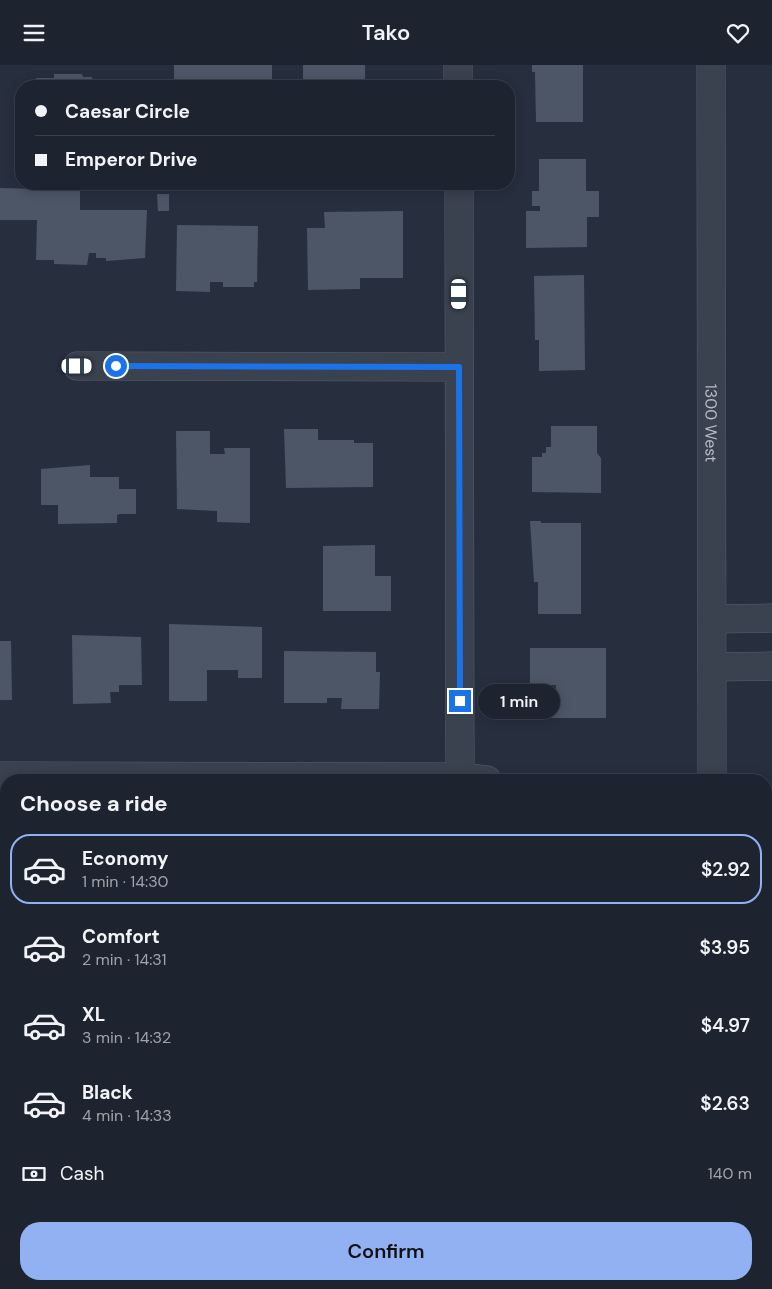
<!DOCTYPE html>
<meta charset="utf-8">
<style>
body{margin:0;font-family:"DM Sans",sans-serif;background:#252b37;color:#f1f3f6;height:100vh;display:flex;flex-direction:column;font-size:19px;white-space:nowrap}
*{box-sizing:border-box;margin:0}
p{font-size:16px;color:#a0a4aa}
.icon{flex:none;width:28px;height:28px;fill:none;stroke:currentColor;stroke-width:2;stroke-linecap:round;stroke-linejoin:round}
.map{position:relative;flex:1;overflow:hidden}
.panel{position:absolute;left:0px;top:709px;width:772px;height:516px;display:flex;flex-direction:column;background:#1d232f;border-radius:20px 20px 0 0;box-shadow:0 2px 12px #0003,0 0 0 1px #3b404b}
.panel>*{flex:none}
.guide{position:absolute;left:15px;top:15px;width:500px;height:110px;border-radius:20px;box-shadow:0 2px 12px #0003,0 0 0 1px #3b404b;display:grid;align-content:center;height:110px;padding:0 20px;background:#1d232f}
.end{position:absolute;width:22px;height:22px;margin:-11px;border:6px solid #1a73e8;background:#fff;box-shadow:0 0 0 2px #fff}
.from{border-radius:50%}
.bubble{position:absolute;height:35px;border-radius:18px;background:#1d232f;box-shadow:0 2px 12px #0003,0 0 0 1px #3b404b;font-size:16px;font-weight:600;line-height:35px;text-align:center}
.car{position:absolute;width:15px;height:30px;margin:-15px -8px;border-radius:6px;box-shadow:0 0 4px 1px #0007;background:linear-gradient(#fff 24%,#345 0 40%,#fff 0 76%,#345 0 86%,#fff 0)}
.guide b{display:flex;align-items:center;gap:18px;height:48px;font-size:19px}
.guide b+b{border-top:1px solid #3b404b}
.guide i{width:12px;height:12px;background:#f1f3f6}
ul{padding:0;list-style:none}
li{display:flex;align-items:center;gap:15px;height:70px;margin:0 10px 8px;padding:0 10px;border:2px solid transparent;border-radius:20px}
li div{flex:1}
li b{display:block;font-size:19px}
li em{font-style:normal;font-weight:600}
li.on{border-color:#92b1f3}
li>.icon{width:45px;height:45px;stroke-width:1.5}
h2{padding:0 20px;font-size:22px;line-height:60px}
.pay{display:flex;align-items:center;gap:12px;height:55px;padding:0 20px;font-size:19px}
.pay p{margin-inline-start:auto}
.primary-button{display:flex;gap:10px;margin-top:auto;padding:10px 20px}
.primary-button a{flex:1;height:58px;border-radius:20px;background:#92b1f3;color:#111;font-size:20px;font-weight:600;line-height:58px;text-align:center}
header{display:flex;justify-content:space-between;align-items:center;height:65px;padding:0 20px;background:#1d232f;font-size:22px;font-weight:600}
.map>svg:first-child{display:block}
.building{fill:#4d5667}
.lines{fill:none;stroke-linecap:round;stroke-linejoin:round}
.minor-casing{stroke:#585f6c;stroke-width:29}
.minor{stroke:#3a414f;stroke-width:28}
.route{stroke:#1a73e8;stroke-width:6}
.labels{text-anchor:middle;stroke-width:4;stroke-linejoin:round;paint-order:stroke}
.street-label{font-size:16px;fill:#b7bdc9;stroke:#1f2634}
</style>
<header><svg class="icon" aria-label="menu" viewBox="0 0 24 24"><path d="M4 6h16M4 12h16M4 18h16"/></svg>Tako<svg class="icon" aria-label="heart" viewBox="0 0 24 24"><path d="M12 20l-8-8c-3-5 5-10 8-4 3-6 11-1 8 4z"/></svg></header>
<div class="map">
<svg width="772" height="1224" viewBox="0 0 772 1224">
<rect width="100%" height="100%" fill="#272f3f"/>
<g class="building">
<rect x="174" y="0" width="98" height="21"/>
<path d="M303 0H365V19L303 21Z"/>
<path d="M532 0H583V57H536L535 7H532Z"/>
<path d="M54 9H82L83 12H92V21H37L36 13H54Z"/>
<path d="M144 19V21H108V20Z"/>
<path d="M539 94H586V126H599V152H587V182L526 183V146H540V141H532V126H539Z"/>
<path d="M40 119 80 120V145H147L145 193 106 196V193H96V188H89L87 200 54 199V195H36L37 155H0V123L40 124Z"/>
<path d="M157 129H169V146H158Z"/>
<path d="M403 146V213H360V224L308 225 307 163H325L324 147Z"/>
<path d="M177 160 258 161 257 217H254V222H223V217H210V227L176 226Z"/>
<path d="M584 210 585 305 539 306V275H535L534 211Z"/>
<path d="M551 361H597V388L601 393V428L532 427V392H542V388H546V382H551Z"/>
<path d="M284 364H318V375H354V378H373V422L286 423Z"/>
<path d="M176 366H210V389H225L224 383H250V458L217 457V446L177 444Z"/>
<path d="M90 400V412H119V424H136V449H120L117 450V458L58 459V440H41V404Z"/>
<path d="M530 456H541V458H581V549H538V517H534Z"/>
<path d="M375 480V511H391V546H323V481Z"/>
<path d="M169 559 262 562V613H238V605H207V636H169Z"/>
<path d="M72 570 141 572 142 620H119V627H110L111 638 73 639Z"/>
<path d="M0 576H11L12 635H0Z"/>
<path d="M530 583H606V653H547V632H556V620H530Z"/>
<path d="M284 586 376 587V607H380L379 644H341L342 633H327V638H284Z"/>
<rect x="0" y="788" width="6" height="69"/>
<path d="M6 1115V1199L0 1179V1117Z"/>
</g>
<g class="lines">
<g class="minor-casing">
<g id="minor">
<path d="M458 0V21"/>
<path id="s1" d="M711 0 712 715"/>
<path d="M459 119 460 712"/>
<path d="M77 301 459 302"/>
<path d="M712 554 772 553"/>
<path d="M712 602 772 601"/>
<path d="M0 711 460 712 487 715"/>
<path d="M408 1224 410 1219"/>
<path d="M707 1224V1219"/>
</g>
</g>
<use href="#minor" class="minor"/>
</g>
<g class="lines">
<path class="route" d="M116 301 459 302 460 636"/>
</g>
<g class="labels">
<g class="street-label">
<text dy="6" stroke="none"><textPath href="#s1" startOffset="358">1300 West</textPath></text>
</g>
</g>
</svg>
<i class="end from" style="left:116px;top:301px"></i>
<i class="end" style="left:460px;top:636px"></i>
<div class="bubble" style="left:478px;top:619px;width:82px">1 min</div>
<i class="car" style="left:459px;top:229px;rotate:180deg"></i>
<i class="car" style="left:77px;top:301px;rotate:90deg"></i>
<div class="guide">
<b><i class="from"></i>Caesar Circle</b>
<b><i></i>Emperor Drive</b>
</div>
<section class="panel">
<h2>Choose a ride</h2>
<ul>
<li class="on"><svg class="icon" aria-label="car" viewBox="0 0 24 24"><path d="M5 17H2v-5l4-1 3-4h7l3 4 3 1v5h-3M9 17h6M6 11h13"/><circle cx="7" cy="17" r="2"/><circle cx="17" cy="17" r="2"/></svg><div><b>Economy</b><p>1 min · 14:30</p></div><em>$2.92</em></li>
<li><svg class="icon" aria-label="car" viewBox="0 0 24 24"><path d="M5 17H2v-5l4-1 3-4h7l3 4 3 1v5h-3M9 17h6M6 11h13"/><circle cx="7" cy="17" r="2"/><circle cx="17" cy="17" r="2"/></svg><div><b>Comfort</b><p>2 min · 14:31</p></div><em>$3.95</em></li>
<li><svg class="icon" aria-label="car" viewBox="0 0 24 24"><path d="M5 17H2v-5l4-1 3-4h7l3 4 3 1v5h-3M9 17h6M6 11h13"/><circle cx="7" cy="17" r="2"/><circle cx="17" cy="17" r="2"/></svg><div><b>XL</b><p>3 min · 14:32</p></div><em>$4.97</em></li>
<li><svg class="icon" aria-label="car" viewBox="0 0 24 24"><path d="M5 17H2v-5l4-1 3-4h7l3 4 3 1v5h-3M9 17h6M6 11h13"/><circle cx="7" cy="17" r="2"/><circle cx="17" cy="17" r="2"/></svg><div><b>Black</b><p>4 min · 14:33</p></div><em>$2.63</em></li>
</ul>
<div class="pay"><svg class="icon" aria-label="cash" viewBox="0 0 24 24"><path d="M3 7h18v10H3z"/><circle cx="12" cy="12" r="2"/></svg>Cash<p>140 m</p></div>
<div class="primary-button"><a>Confirm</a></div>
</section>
</div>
